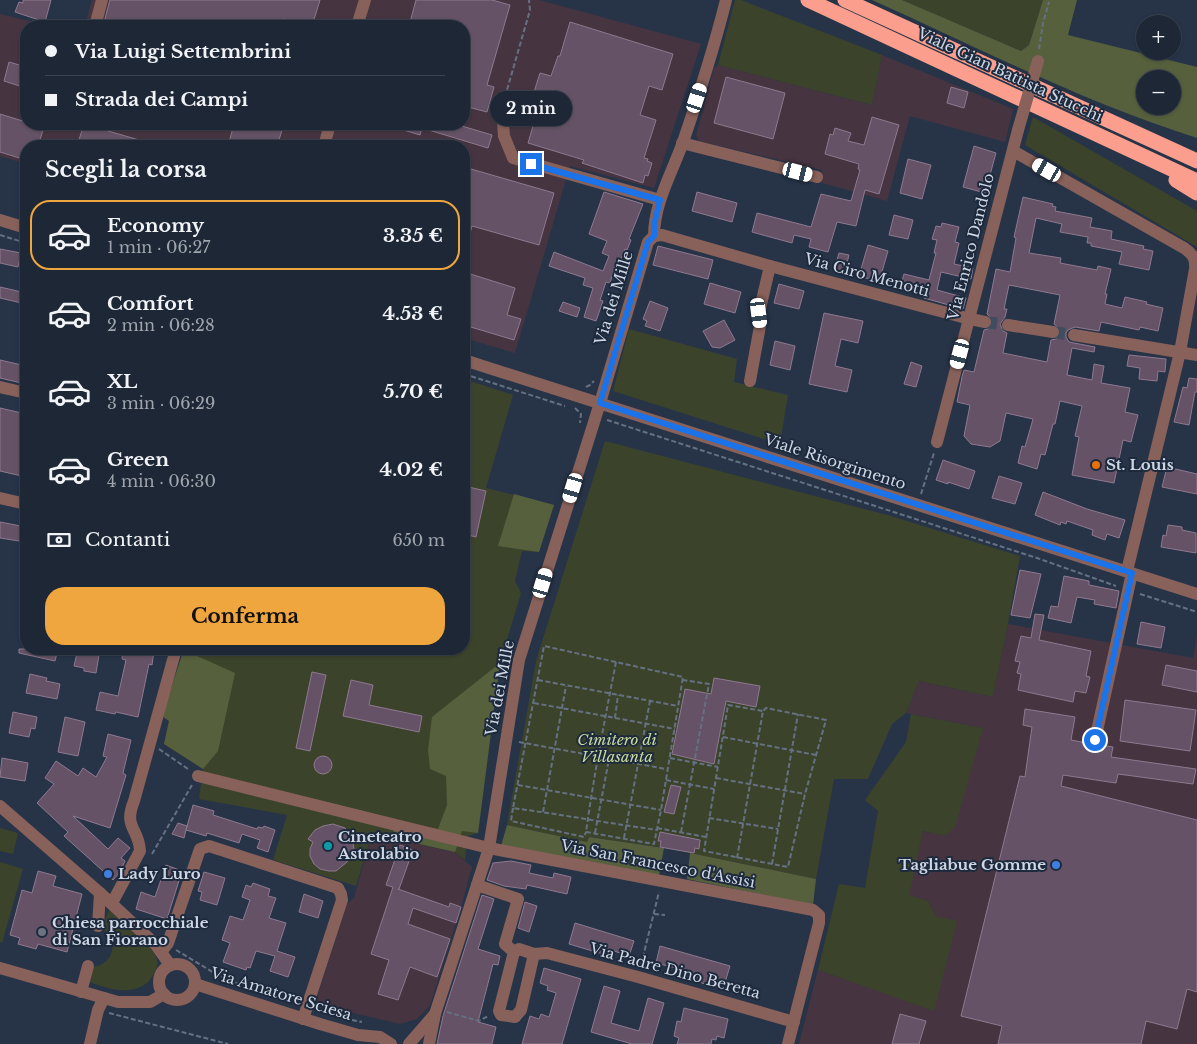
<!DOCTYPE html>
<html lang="it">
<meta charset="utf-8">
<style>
body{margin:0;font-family:"Libre Baskerville",serif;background:#252f3e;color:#f1f3f6;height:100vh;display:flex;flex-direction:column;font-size:19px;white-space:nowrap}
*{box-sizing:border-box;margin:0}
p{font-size:16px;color:#a0a5ad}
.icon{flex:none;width:28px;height:28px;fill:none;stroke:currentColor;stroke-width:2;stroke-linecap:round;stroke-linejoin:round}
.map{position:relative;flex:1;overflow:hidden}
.panel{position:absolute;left:20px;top:140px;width:450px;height:515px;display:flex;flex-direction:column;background:#1d2736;border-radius:20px;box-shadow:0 1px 4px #0004,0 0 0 1px #3b4451}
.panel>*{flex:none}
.guide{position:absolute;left:20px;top:20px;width:450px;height:110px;border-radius:20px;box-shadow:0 1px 4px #0004,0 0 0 1px #3b4451;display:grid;align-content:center;height:110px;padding:0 25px;background:#1d2736}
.buttons{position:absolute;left:1136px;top:15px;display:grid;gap:10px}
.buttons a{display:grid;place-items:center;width:45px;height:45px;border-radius:50%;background:#1d2736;box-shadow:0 1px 4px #0004,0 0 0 1px #3b4451;font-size:25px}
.end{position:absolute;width:22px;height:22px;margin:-11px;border:6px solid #1a73e8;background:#fff;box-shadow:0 0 0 2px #fff}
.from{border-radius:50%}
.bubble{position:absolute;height:35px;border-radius:18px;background:#1d2736;box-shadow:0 1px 4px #0004,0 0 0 1px #3b4451;font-size:16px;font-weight:700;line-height:35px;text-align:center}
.car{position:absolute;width:15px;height:30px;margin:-15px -8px;border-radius:6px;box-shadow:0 0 4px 1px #0007;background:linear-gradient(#fff 24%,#345 0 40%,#fff 0 76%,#345 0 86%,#fff 0)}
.guide b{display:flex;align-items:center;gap:18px;height:48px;font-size:19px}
.guide b+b{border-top:1px solid #3b4451}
.guide i{width:12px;height:12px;background:#f1f3f6}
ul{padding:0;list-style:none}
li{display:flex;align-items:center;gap:15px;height:70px;margin:0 10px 8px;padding:0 15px;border:2px solid transparent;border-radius:20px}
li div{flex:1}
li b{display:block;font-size:19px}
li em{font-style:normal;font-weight:700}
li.current{border-color:#f0a63f}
li>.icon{width:45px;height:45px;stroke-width:1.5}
h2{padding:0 25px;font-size:22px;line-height:60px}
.pay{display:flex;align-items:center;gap:12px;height:55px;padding:0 25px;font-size:19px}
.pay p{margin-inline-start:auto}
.button{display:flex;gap:10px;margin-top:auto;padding:10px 25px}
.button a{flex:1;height:58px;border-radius:20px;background:#f0a63f;color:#111;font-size:20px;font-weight:700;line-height:58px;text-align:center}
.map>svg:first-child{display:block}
.industrial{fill:#463540}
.green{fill:#3c432b}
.forest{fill:#57603d;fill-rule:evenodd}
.building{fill:#655266;stroke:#8e7990;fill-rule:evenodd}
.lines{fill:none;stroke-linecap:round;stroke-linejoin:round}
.minor-tunnel{stroke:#404c5f;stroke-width:12;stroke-dasharray:12 6;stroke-linecap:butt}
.path{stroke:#657182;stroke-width:2;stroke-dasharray:5 2.5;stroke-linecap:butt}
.minor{stroke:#88615a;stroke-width:12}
.highway{stroke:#fb9e8d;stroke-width:15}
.minor-bridge{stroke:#88615a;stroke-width:12}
.route{stroke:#1a73e8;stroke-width:6}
.food-dot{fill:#e8710a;stroke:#1d2a3d;stroke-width:2}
.culture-dot{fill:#0f9aa8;stroke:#1d2a3d;stroke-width:2}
.shop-dot{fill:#3f7fe0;stroke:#1d2a3d;stroke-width:2}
.worship-dot{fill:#6b7280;stroke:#1d2a3d;stroke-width:2}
.labels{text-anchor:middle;stroke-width:4;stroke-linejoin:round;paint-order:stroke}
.street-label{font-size:15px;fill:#cfd7e4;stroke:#1d2a3d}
.poi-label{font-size:15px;font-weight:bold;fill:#cfd7e4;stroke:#1d2a3d;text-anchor:start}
.park-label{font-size:15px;font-style:italic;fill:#c9db9c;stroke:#1d2a3d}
</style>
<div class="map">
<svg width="1197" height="1044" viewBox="0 0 1197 1044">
<rect width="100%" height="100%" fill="#273448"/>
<g class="industrial">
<path d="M92 0H539L701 44 654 188 570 166 515 353 464 338V146H26V164L0 156V14L50 26H26V124H464V26H85Z"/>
<path d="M882 55 1013 109 1005 142 910 116 887 201 819 182 822 170 699 141 696 136 714 68 718 65 872 105Z"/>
<path d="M1008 624 1193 658 1197 635V1044H799L818 970 934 1010 936 916 928 901 908 895 923 831 945 836 983 728 906 713 919 681 993 697Z"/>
<path d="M372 834 455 852 472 867 461 907 430 1005 417 1019 400 1024 315 1004 347 904 354 898Z"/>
</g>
<g class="green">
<path d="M735 0H741L882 55 872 105 718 65Z"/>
<path d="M902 0H1043L1029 45 1021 51Z"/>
<path d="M1033 117 1197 211V247L1025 145Z"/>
<path d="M629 329 737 359 734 382 788 395 780 444 613 391Z"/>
<path d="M464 379 513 395 486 488 554 505 539 552 522 551 515 581 521 593 500 663 478 833 468 836 465 860 455 852 372 834 356 886 273 860 287 815 199 799 203 769 164 744 169 721 162 716 184 649H464Z"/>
<path d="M605 441 891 516 1020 556 1008 624 993 697 919 681 906 713 892 724 868 779H834L816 879 660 847 589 837 587 842 507 825 536 661Z"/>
<path d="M911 714 983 728 955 827 945 836 923 831 909 895 928 901 936 916 957 921 934 1011 818 970 839 884 865 888 878 811 865 800 906 742Z"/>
<path d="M0 828 18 833 13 854 0 851Z"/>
<path d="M0 862 23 869 2 943 0 942Z"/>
<path d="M109 910C119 919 153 945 156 957 159 964 157 969 153 975 141 998 109 990 90 982L92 967C114 965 120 940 102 928Z"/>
</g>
<g class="forest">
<path d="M872 0H902L1021 51 1029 45 1043 0H1077L1068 35 1197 67V138C1085 103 979 48 872 0ZM1145 79H1172V106H1145Z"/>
<path d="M514 494 554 505 539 552 498 546Z"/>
<path d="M184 649H196L195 655 235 673 218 751 203 769 164 744 169 721 162 716Z"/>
<path d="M500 663 478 833 462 831 455 852 393 838 395 821 438 829 447 805 446 776 430 769 428 750 432 717Z"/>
<path d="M507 825 587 842 589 837 664 848 659 875 501 846Z"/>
<path d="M690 853 816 879 813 905 687 879Z"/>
</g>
<g class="building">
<path d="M23 0H51L45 22 15 12 19 2 23 3Z"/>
<path d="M110 0H320L312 26 283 19 282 26H103Z"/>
<path d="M416 0H492L510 5 487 85 494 87 487 112 464 106V26H409Z"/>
<path d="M570 22 673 54 662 90 649 86 640 115 656 120 644 158 648 159 647 161 652 163 648 176 645 175 643 183 582 163 584 160 528 143 533 126 524 124 540 73 551 76 558 56H560Z"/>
<path d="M9 62 26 67V88L4 81Z"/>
<path d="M726 77 785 93 773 139 714 123Z"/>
<path d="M951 87 968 92 964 108 947 103Z"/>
<path d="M0 114 26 122V124H34L44 127 38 146H26V160L0 152Z"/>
<path d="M872 117 899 125 879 194 865 190 856 226 837 222 828 252 809 247 811 239 794 235 792 243 752 232 757 213 811 227 821 194 851 201 860 170 858 169 859 164 825 154 830 134 833 135 835 128 851 133 848 141 864 145Z"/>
<path d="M84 124 153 144V146H77Z"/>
<path d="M234 124H284L277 146H228Z"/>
<path d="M390 124H455L492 135 488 148 422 128 420 135 390 126Z"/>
<path d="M974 146 996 153 985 193 963 187Z"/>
<path d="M908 159 931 165 922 199 900 193Z"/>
<path d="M464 167 554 193 539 245 472 226 466 247 464 246Z"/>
<path d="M604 192 643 204 629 239 631 240 627 250 625 249 618 267 615 266 610 283 606 282 600 300 603 301 596 321 584 317 593 288 583 285 585 278 549 266 554 252 603 271 609 256 602 253 607 241 589 234Z"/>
<path d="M697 192 737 203 732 222 692 211Z"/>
<path d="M1023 197 1053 204 1052 206 1056 207 1055 211 1092 218 1090 227 1112 231 1111 239 1144 246 1143 249 1153 251 1149 270 1119 264 1122 252 1091 246V243H1087L1088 237 1060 232 1062 224 1036 218 1029 253 1061 258 1060 263 1097 270 1098 266 1111 269 1105 294H1107L1105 304 1122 308 1125 297 1147 302 1146 304 1163 308 1158 331 1140 327 1139 330 1101 322 1099 331 1075 327 1068 330 1066 333V337L1069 342 1095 347 1094 352 1072 348 1067 375 1092 380 1094 364 1104 366 1101 383 1130 388 1125 412 1138 415 1131 442 1123 440 1114 483 1072 475 1079 437 1075 436 1082 406 1060 401 1055 424H1053L1045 455 1041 454 1037 469 1018 463 1022 446 1025 447 1033 419 1006 413 1000 441 990 447 971 444 964 436 970 405 957 402 962 377 964 370 974 372 984 330 988 329 993 324 992 319 987 314 996 269 1010 272 1016 238 1014 237ZM1009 285 1060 295 1054 324 1060 329 1061 334 1056 339 1051 340 1047 362 1003 353 1007 333 1003 331 1000 324 1005 317 1007 309H1004Z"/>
<path d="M894 215 913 220 908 239 889 235Z"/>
<path d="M942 223 959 227 955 242 959 243 954 264 973 268 971 279 941 272 937 290 966 298 963 309 924 298 925 295 900 288 904 274 929 280 936 253H934L937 240 932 239 936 226 941 227Z"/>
<path d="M868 245 888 251 879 282 859 276Z"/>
<path d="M658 246 713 260 708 279 653 265Z"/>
<path d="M0 249 21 253 18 267 0 263Z"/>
<path d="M839 253 849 255 844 274 834 271Z"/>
<path d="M464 272 515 288 507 315 521 319 514 340 464 325Z"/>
<path d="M710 283 741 292 735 313 704 304Z"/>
<path d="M779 284 804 291 799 309 774 303Z"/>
<path d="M0 287 26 293V304L0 298Z"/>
<path d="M650 301 668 308 660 331 645 326 647 321 643 319Z"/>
<path d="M563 302 580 308 577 317 559 311Z"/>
<path d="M824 313 863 321 858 343 841 339 835 366 852 370 847 392 809 384Z"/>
<path d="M724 320 735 340 720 348 712 347 703 331Z"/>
<path d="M775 341 795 346 790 370 770 365Z"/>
<path d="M1129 355 1166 359 1165 372 1158 371 1157 381 1139 379 1140 368 1127 366Z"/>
<path d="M0 360 26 366V384L0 378Z"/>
<path d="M911 362 922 366 916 387 904 384Z"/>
<path d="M1189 378 1197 379V392H1195L1189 425 1174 422 1183 387 1187 388Z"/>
<path d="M0 408 26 414V477L0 471Z"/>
<path d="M943 460 975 471 969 489 948 482V484L936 480Z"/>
<path d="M1167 467 1197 474V494L1162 487Z"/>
<path d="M999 476 1022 483 1015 504 992 498Z"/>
<path d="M464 486 486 491 476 537 464 534Z"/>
<path d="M1043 492 1087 509 1125 520 1119 538 1107 534 1105 540 1092 535 1093 530 1067 521 1066 524 1061 522 1060 525 1035 515Z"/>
<path d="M0 522 26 527V542L0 538Z"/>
<path d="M1168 525 1182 527V530L1196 533V553L1161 547 1163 535 1166 536Z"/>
<path d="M1020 570 1041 574 1030 618 1011 615Z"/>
<path d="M1064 576 1089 581V585L1119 591 1116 608 1094 604 1095 600 1077 597 1071 623 1048 618 1051 606 1058 607Z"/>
<path d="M1035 614 1044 615 1039 640 1091 651 1086 676 1090 677 1086 693 1075 691 1073 702 1018 690 1021 674 1017 673 1020 662 1015 661 1021 636 1031 638Z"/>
<path d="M1141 622 1165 627 1161 648 1137 644Z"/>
<path d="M19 649H58L55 661 19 653Z"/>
<path d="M78 649H100L96 673 84 671V668L74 666Z"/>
<path d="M123 649H142L154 651 152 665 149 664 138 717 116 712 115 714 96 710 100 692 118 696 126 660 122 659Z"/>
<path d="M1166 665 1197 671V692L1162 685Z"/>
<path d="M312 672 326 675 310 751 296 748Z"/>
<path d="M30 674 47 678 46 681 60 684 57 699 26 693Z"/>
<path d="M714 678 760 686 756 707 726 701 714 764 672 754 685 689 711 694Z"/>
<path d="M351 680 373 685 369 705 422 716 419 732 343 716Z"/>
<path d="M1125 700 1196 710 1190 751 1120 741Z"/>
<path d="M1025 709 1075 717 1071 740 1087 743 1094 748 1101 745 1113 747 1111 757 1196 769 1193 784 1118 774 1116 783 1063 775 1061 786 1197 820V992L1187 989 1177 1029 1146 1021 1141 1044H998L1002 1026 961 1016 1020 776 1025 777 1032 727 1023 725Z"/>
<path d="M13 712 37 717 35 729 31 728 29 737 9 733Z"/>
<path d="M65 717 85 722 78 756 58 752Z"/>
<path d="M108 734 131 740 123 773 126 775 110 828 73 816 108 849 118 838 130 848 121 858 125 861 120 872 113 880 64 836 68 832 37 803 54 784 45 778 56 761 78 776 83 768 96 777 107 757 103 756Z"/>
<circle cx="323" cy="765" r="9"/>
<path d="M2 758 28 763 25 781 0 777Z"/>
<path d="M671 785 681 787 674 814 664 812Z"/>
<path d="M193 805 214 811 213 815 257 829 258 827 263 828 264 826 275 830 268 852 257 848 260 840 242 834 239 843 207 833 206 836 186 830Z"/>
<path d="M178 823 187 826 184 838 172 834Z"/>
<path d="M333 824 345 828 352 837 354 849 352 850 347 862 336 871H329L320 869 314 864 310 856V849L313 842 308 839 315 830 323 826Z"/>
<path d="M660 832 700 840 699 849 695 848 694 853 660 847 661 841H658Z"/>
<path d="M400 845 413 850 399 889H398L449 907 450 903 461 907 456 923 413 908 408 924 450 939 437 977 410 967 398 1000 378 994 389 960 371 954 393 887 386 885Z"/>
<path d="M511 861 531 865 529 873 553 878 554 873 571 877 567 894 527 885 526 889 504 886 487 880 493 863Z"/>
<path d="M166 865 182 871 167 919 136 909 141 892 155 897Z"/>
<path d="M38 871 56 876 53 886 82 894 67 952 38 944 36 949 18 944 20 938 10 935 22 890 32 893Z"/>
<path d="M204 872 225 878 217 905 200 900 202 892 198 891Z"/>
<path d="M253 883 270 889 268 896 276 898 269 918 286 923 277 951 295 957 288 977 270 971 275 956 256 951 250 968 247 967 246 970 223 962 230 943 222 940 230 916 243 920 250 900 242 897 246 885 251 887Z"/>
<path d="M304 894 323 901 318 918 299 912Z"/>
<path d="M482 895 494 899 478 949 500 956 498 965 493 964 478 1022 496 1027 492 1044H437L443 1016Z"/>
<path d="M525 902 537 906 529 932 518 928Z"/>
<path d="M575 923 634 941 629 956 608 949 606 955 569 944Z"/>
<path d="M660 946 730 966 723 989 674 975 676 968 656 963Z"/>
<path d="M544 968 581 979 562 1044H522L530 1016 539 1019 541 1014 549 1017 556 993 547 990 548 986 540 983Z"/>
<path d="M604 986 620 991 611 1023 639 1031 648 998 664 1003 652 1044H632L591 1032Z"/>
<path d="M684 1008 728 1019 724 1038 717 1036 716 1040 712 1039 711 1044H677L679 1038 674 1036 677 1021 681 1022Z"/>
<path d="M900 1014 926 1021 919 1044H892Z"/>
</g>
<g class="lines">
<g class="minor-tunnel">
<path d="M985 322 1008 325"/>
<path d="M1053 332 1074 335"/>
</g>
<g class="path">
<path d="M1039 49 1043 23 1049 2"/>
<path d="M505 97 530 10 529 0"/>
<path d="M0 235 26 243"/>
<path d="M464 374 565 406"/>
<path d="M586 387 590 385 594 381"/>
<path d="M575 408 581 414 580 423"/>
<path d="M607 420 1037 558 1116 586"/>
<path d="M921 494 934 453"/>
<path d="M1140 594 1197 612"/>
<path d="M616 662C605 718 594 775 586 832L654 844 661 810 683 677 544 646 513 808C541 812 569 816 597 821L657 830"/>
<path d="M538 680 678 706"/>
<path d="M534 703 675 729"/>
<path d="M615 718 618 695"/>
<path d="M723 737 816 755"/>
<path d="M519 742 666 769"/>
<path d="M159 749 188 769"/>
<path d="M670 758 718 767"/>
<path d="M716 778 805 794"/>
<path d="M666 780 714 789"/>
<path d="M518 785 661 810"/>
<path d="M513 808 511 821 584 837 586 832"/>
<path d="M543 812 566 686"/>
<path d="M709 818 778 829"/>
<path d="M657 828 706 837"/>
<path d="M681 832 709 684 683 680"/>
<path d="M595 833 609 759"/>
<path d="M624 838 650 701"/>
<path d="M152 854 192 785"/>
<path d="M737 858 763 711 766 708 826 720 805 794 788 867 704 851 728 705 763 711"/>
<path d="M772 864 798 714"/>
<path d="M654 914 665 915"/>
<path d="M176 950 216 974 238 984"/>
<path d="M641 965 659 892"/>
<path d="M447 1012 479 1021 488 1016"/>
<path d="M109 1013 228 1044"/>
<path d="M352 1020 362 1022"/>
</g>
<g class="minor">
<path d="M95 26 102 0"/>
<path d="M357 26 365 0"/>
<path d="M502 108 504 136 513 158 660 200"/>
<path d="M682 143 817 177"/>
<path d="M324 146 330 124"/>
<path d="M1013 151 1184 248C1193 254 1196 259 1195 269L1180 352 1127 571"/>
<path d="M0 220 26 228"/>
<path d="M654 236 662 235 770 266 970 319 985 322"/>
<path d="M1008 325 1053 332"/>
<path d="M1074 335 1197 355"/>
<path d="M464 360 1197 594"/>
<path d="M750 381 760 326 759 313 770 266"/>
<path d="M0 387 26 393"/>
<path d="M937 442 1018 130"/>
<path d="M0 498 26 504"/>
<path d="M1095 740 1132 573"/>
<path d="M198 776 489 848 813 910 819 915V923L788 1044"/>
<path d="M0 806 100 893 156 945 170 965"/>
<path d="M477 885 518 899 505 944 514 952"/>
<path d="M112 903 140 851C139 828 123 828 134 801L176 649"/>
<path d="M98 926 100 893"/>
<path d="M161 952 168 943 200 849 209 846 338 888 341 894 342 900 303 1019"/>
<path d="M534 954 521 1010 515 1017 501 1015 499 1011 514 952 519 949 534 954 547 953 638 977 794 1022"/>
<circle cx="177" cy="982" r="18"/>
<path d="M0 968 118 1002H150L164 994"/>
<path d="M195 984 320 1024 358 1035 380 1037 391 1044"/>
<path d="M81 992 88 966"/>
<path d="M90 1044 98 1010 104 998"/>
<path d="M409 1044 435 1014"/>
<path d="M429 1044 435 1014 489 848 519 660 600 403 648 242 654 236C654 203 672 173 683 142 699 95 714 48 726 0"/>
</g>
<g class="highway">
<path d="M808 0 1197 181"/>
<path d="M845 0 1197 161"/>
<path d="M1176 180 1197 193"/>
</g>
<path class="minor-bridge" d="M1018 130 1038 61"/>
</g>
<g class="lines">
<path class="route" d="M531 164 660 200 654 225V236L648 242 600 403 1132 573 1095 740"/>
</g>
<circle class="food-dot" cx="1096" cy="465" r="5"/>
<circle class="culture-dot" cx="328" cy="846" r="5"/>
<g class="shop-dot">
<circle cx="1056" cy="865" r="5"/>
<circle cx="108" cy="874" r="5"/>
</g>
<circle class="worship-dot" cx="42" cy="932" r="5"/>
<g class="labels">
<g class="street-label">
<text transform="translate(1010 75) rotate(25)" y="5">Viale Gian Battista Stucchi</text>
<text transform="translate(971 247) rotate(-76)" y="5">Via Enrico Dandolo</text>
<text transform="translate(867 275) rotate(15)" y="5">Via Ciro Menotti</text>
<text transform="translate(614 298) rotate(-73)" y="5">Via dei Mille</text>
<text transform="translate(835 462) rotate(18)" y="5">Viale Risorgimento</text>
<text transform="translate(500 688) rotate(-79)" y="5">Via dei Mille</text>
<text transform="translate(658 864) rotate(11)" y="5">Via San Francesco d'Assisi</text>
<text transform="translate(675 971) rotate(15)" y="5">Via Padre Dino Beretta</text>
<text transform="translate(281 994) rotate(17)" y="5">Via Amatore Sciesa</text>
</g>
<g class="poi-label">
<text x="1106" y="470">St. Louis</text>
<text x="338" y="842">Cineteatro<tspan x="338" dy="17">Astrolabio</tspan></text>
<text x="1046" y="870" text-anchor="end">Tagliabue Gomme</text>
<text x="118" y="879">Lady Luro</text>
<text x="52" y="928">Chiesa parrocchiale<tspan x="52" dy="17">di San Fiorano</tspan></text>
</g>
<g class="park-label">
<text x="617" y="745">Cimitero di<tspan x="617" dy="17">Villasanta</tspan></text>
</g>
</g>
</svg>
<div class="buttons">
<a>+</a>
<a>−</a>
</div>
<i class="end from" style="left:1095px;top:740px"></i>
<i class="end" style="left:531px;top:164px"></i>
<div class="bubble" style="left:490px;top:91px;width:82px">2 min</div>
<i class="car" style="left:697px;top:98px;rotate:18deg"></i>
<i class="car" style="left:1047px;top:170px;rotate:300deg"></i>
<i class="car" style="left:798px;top:172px;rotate:104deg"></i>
<i class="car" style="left:759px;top:313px;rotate:173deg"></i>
<i class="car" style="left:960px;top:354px;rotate:195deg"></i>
<i class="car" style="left:573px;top:488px;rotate:197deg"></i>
<i class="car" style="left:543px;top:583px;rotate:17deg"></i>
<div class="guide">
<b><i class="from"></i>Via Luigi Settembrini</b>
<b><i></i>Strada dei Campi</b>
</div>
<section class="panel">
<h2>Scegli la corsa</h2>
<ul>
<li class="current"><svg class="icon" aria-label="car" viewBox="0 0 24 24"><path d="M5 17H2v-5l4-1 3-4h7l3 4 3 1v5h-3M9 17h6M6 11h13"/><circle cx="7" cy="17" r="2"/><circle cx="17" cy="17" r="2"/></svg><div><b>Economy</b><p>1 min · 06:27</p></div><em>3.35 €</em></li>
<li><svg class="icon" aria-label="car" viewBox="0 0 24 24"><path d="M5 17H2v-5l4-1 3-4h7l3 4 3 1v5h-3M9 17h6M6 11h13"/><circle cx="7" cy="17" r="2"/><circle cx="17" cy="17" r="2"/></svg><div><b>Comfort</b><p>2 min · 06:28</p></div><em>4.53 €</em></li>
<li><svg class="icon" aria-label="car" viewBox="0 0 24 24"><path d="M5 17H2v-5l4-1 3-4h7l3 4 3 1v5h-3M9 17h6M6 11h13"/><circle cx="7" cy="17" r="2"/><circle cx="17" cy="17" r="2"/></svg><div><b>XL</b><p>3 min · 06:29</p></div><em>5.70 €</em></li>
<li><svg class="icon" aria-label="car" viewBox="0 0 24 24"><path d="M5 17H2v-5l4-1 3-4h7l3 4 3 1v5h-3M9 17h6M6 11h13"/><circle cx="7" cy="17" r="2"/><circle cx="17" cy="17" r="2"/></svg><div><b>Green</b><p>4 min · 06:30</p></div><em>4.02 €</em></li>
</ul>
<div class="pay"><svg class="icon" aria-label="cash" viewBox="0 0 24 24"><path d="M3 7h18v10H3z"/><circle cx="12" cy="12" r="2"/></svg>Contanti<p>650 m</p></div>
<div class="button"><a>Conferma</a></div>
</section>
</div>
